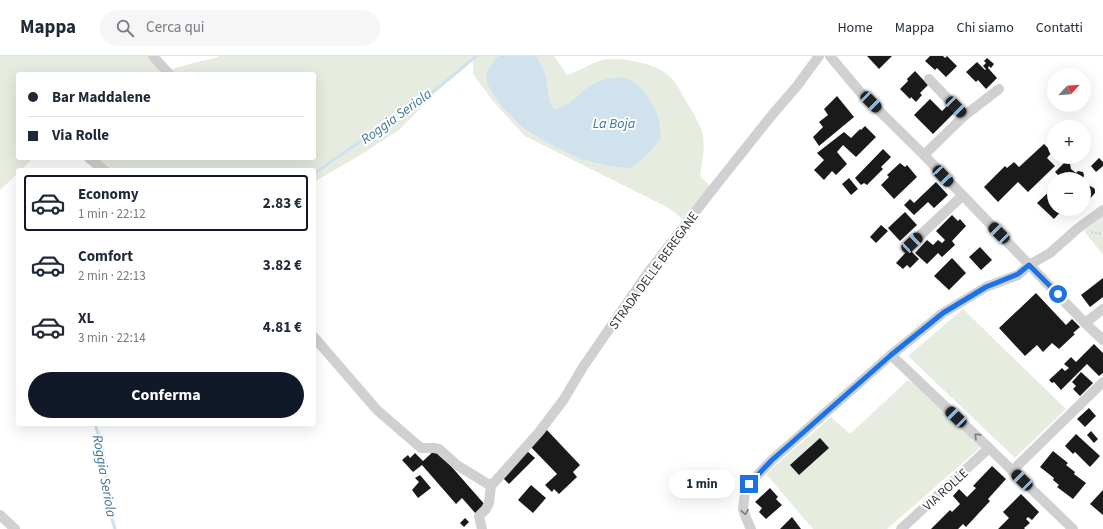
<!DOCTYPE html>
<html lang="it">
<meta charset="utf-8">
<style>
body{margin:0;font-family:"Source Sans 3",sans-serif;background:#f6f6f7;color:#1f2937;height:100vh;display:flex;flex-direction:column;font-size:15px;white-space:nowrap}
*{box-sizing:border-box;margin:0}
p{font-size:13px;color:#747a83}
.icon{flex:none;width:22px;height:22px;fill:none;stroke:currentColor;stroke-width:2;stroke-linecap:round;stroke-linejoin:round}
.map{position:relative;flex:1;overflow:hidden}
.panel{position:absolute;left:16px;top:112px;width:300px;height:258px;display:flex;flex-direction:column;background:#fff;border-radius:4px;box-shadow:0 4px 16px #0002}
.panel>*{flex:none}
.top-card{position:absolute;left:16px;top:16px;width:300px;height:88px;border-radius:4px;box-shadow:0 4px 16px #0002;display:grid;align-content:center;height:88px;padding:0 12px;background:#fff}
.needle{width:26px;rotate:64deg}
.buttons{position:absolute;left:1047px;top:12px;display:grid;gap:8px}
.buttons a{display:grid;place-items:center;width:44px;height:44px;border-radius:50%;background:#fff;box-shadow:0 4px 16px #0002;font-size:20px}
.end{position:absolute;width:18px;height:18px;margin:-9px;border:5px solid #1a73e8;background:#fff;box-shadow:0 0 0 2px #fff}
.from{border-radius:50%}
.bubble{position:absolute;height:28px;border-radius:14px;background:#fff;box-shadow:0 4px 16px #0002;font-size:13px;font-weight:700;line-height:28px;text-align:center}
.car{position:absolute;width:12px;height:24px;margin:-12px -6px;border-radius:5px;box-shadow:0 0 3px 1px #0007;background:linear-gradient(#222 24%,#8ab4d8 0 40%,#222 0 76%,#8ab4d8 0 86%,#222 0)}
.top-card b{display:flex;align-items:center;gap:14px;height:38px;font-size:15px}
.top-card b+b{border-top:1px solid #e0e1e3}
.top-card i{width:10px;height:10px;background:#1f2937}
ul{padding:7px 0 0;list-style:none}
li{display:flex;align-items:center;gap:12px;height:56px;margin:0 8px 6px;padding:0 4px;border:2px solid transparent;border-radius:4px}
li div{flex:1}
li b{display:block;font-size:15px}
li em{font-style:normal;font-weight:700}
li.selected{border-color:#111827}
li>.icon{width:36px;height:36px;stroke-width:1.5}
.action{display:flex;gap:8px;margin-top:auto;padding:8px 12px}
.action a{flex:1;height:46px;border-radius:24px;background:#111827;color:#fff;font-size:16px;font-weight:700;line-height:46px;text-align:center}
header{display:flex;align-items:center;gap:24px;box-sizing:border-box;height:56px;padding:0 20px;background:#fff;border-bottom:1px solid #e0e1e3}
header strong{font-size:19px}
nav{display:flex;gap:22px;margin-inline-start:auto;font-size:14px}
.search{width:280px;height:36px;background:#f6f6f7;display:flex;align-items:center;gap:10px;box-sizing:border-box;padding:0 14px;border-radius:22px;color:#747a83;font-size:15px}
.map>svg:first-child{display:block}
.green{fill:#e6ecdf}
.water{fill:#cfe2ee}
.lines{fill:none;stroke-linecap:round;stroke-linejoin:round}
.stream{stroke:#cfe2ee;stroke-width:3}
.building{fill:#1a1a1a}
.path{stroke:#cdcdcd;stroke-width:1.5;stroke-dasharray:2 2;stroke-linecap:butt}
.minor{stroke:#d0d0d0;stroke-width:10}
.oneway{stroke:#7a7a7a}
.route{stroke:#1a73e8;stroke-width:5}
.labels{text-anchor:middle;stroke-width:4;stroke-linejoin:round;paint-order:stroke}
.street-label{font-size:13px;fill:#333;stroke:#fff}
.water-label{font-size:14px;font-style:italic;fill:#3f7597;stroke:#fff}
</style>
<header>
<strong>Mappa</strong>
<div class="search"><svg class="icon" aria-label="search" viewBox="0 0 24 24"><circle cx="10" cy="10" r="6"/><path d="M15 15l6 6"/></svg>Cerca qui</div>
<nav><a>Home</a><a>Mappa</a><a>Chi siamo</a><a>Contatti</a></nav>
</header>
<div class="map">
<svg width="1103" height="473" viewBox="0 0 1103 473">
<rect width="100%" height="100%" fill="#fff"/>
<g class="green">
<path d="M0 0H153L166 15 201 5 216 2 219 0H498L489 11 494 40 523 71 573 99 597 108 617 111 616 21C609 23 600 24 594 28 580 35 570 51 554 53 547 44 549 36 547 26 546 18 541 6 536 0H554L567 19C582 15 595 3 610 3 626 2 657 8 668 19 676 26 682 38 687 47 693 56 701 70 703 80 705 93 702 107 700 120L713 133 687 166 667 151 525 80 492 44 473 18V4L437 35 399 74 362 98 314 126V114H104L89 102H314V18H18V102H33L21 114H18V117L0 134Z"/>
<path d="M1103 160V199L1084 175Z"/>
<path d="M963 253 1066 353 1015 402 908 300Z"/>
<path d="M916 323 982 390 887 473H813L766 418 831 361 850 378 908 324 912 327Z"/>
</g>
<path class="water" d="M498 0H536C541 6 546 18 547 26 549 36 547 44 554 53 571 51 580 34 595 27 605 22 620 19 631 24 641 29 655 50 658 61 660 68 660 75 661 82L650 96 632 112C621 111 610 111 599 108 576 103 543 85 524 72 514 64 488 37 487 24 485 15 492 7 498 0Z"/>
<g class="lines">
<g class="stream">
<path d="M314 118C341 97 370 80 398 61 425 42 451 22 476 0"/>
<path d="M95 368 103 394 106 410V438L109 453 115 473"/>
</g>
</g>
<g class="building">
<path d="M867 0H892L879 13Z"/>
<path d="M930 0H943L945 2 947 0 957 10 946 21 937 12 935 14 925 5Z"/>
<path d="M987 2 994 8 991 12 989 10 988 12 997 22 986 33 978 24 976 26 966 16 977 6 985 14 986 13 983 10 986 7 984 5Z"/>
<path d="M915 15 928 29 920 37 922 39 916 46 911 41 910 43 900 33 908 25 907 23Z"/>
<path d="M837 40 854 61 819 90 813 81 823 71 819 66 828 59 824 53Z"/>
<path d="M930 43 942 55 947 50 954 57 933 78 914 59Z"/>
<path d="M865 70 876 81 856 101 843 89 837 96 847 108 836 119 832 115 824 124 814 114 824 104 817 97 844 76 851 82 860 73 861 74Z"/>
<path d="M1044 88 1052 96 1047 102 1055 110 1028 136 1018 126 998 146 984 131 1005 110 1007 112 1014 106 1019 111Z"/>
<path d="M883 93 891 101 881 111 883 113 867 129 864 127 861 129 855 122Z"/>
<path d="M1099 102 1103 106V110L1096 116 1091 110Z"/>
<path d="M1065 106 1070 108 1071 113 1076 117 1078 115 1083 116 1084 119 1083 123H1062L1055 116Z"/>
<path d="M900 107 905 111 907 109 917 121 894 143 881 129 889 121 887 119Z"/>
<path d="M849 122 858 133 851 139 842 128Z"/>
<path d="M1084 125 1087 126 1088 129 1094 132 1095 134V137L1086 147 1084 145Z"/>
<path d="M936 126 948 139 934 152 928 146 914 159 904 149 910 143 914 147Z"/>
<path d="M1054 131V153H1063L1054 163 1037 147Z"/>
<path d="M905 156 917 169 900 185 888 172Z"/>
<path d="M952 159 958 165 960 163 966 170 952 185 955 189 942 201 938 197 927 208 915 197 927 184 933 189 938 184 942 187 945 184 936 175Z"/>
<path d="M881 169 888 175 876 187 870 181Z"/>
<path d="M980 191 992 204 981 214 969 201Z"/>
<path d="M909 193 919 203 910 212 907 209 903 213 896 207Z"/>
<path d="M952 202 966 217 949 234 934 220Z"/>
<path d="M1103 222V241L1090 251 1081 239Z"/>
<path d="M1036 237 1066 269 1072 263 1080 271 1073 277 1075 278 1059 293 1052 287 1043 296 1037 289 1025 300 999 272Z"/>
<path d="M1094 288 1103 297V317L1099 320 1087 308 1061 334 1054 326 1052 327 1049 324 1062 312 1065 315 1069 312 1064 308 1071 301 1076 306Z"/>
<path d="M1081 316 1093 327 1080 340 1073 333 1076 330 1072 326Z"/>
<path d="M1089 352 1096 360 1085 371 1077 363Z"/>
<path d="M545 372 580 409 573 416 577 421 559 438 554 433 552 436 545 429 557 418 528 388Z"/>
<path d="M1091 375 1098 383 1094 387 1087 379Z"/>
<path d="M1076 378 1100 400 1090 411 1075 396 1073 398 1065 390Z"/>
<path d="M820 382 829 392 799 419 790 409Z"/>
<path d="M436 393 486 450 477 459 462 442 456 448 422 409 413 416 402 404 408 399 410 402 415 397 423 405Z"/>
<path d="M526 394 535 402 509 428 501 420Z"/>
<path d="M1053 395 1068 407 1066 409 1075 416 1074 418 1086 427 1073 443 1057 431 1059 429 1053 424 1054 422 1040 411Z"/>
<path d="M992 410 1006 423 988 443 990 445 966 471 963 468 958 473H931L950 454 952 456 960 448 953 440 959 433 967 441 976 432 973 430Z"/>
<path d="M420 419 431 432 418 442 412 434 419 426 415 422Z"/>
<path d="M531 429 546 442 533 457 518 444Z"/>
<path d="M770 432 778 441 776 443 782 449 766 463 759 456 762 452 755 446Z"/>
<path d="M1103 434V459L1090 448Z"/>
<path d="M1021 438 1039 456 1032 464 1028 461 1026 463 1030 467 1024 472 1025 473H998L1009 462 1003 456Z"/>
<path d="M792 461 801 473H780Z"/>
<path d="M465 462 469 466 464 471 460 467Z"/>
</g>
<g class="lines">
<path class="path" d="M1091 176 1103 178"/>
<g class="minor">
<path d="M153 0 169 18"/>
<path d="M830 0 860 36 924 99 1085 267 1103 284"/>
<path d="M929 23 964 60"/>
<path d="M924 99 964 60 999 33"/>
<path d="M89 102 104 114"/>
<path d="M912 187 962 140"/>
<path d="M1085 267 1103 253"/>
<path d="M314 281 377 354 421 392H434L439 393 457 409 491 430"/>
<path d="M891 299 989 392 901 473"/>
<path d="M989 392 1073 473"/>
<path d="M1012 415 1103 326"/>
<path d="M0 459 15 473"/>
<path d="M482 473 479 460 486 453 489 447 491 430 540 375 564 343 583 311 647 218 713 133 772 59 797 30 819 0"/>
<path d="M751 473 746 462 743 453 745 436 749 428 772 404 891 299 943 257 986 231 1018 219 1029 209 1050 197 1077 173 1103 154"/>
</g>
</g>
<defs><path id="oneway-chevron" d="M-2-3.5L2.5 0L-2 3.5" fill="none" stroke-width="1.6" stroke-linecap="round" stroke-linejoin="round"/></defs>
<g class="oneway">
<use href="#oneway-chevron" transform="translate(977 380) rotate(-136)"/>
<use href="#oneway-chevron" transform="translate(745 456) rotate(81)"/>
</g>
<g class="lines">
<path class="route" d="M749 428 772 404 891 299 943 257 986 231 1018 218 1029 209 1058 238"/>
</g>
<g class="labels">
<g class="street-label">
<text transform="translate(653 214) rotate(-54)" y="5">STRADA DELLE BEREGANE</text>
<text transform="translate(945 433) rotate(-42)" y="5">VIA ROLLE</text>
</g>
<g class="water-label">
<text transform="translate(396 60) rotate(-36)" y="5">Roggia Seriola</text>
<text x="614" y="72">La Boja</text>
<text transform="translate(105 420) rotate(80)" y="5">Roggia Seriola</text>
</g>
</g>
</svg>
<div class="buttons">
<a><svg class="needle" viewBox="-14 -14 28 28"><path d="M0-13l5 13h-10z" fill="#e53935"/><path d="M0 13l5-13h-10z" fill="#747a83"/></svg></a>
<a>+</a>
<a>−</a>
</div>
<i class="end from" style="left:1058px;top:238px"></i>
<i class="end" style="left:749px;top:428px"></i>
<div class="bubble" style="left:669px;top:414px;width:66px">1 min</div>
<i class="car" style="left:871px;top:46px;rotate:135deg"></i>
<i class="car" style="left:956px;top:51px;rotate:136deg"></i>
<i class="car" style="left:943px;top:120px;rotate:137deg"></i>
<i class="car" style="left:999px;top:177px;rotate:315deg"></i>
<i class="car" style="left:912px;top:187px;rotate:47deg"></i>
<i class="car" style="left:956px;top:361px;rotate:314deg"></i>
<i class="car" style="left:1022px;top:424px;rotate:314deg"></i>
<div class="top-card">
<b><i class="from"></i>Bar Maddalene</b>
<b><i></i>Via Rolle</b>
</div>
<section class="panel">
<ul>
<li class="selected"><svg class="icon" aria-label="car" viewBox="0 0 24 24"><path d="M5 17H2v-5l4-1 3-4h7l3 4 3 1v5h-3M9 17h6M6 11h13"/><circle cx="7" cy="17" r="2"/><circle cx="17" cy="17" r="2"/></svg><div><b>Economy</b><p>1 min · 22:12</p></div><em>2.83 €</em></li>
<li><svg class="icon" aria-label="car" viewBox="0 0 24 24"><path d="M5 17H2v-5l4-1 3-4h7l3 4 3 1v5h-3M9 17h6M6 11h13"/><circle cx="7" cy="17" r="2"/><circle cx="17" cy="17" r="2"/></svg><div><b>Comfort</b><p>2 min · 22:13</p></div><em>3.82 €</em></li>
<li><svg class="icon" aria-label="car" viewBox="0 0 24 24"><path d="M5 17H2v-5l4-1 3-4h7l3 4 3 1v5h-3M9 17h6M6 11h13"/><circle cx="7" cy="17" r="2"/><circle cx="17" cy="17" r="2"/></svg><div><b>XL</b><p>3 min · 22:14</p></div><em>4.81 €</em></li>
</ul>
<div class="action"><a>Conferma</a></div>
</section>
</div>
